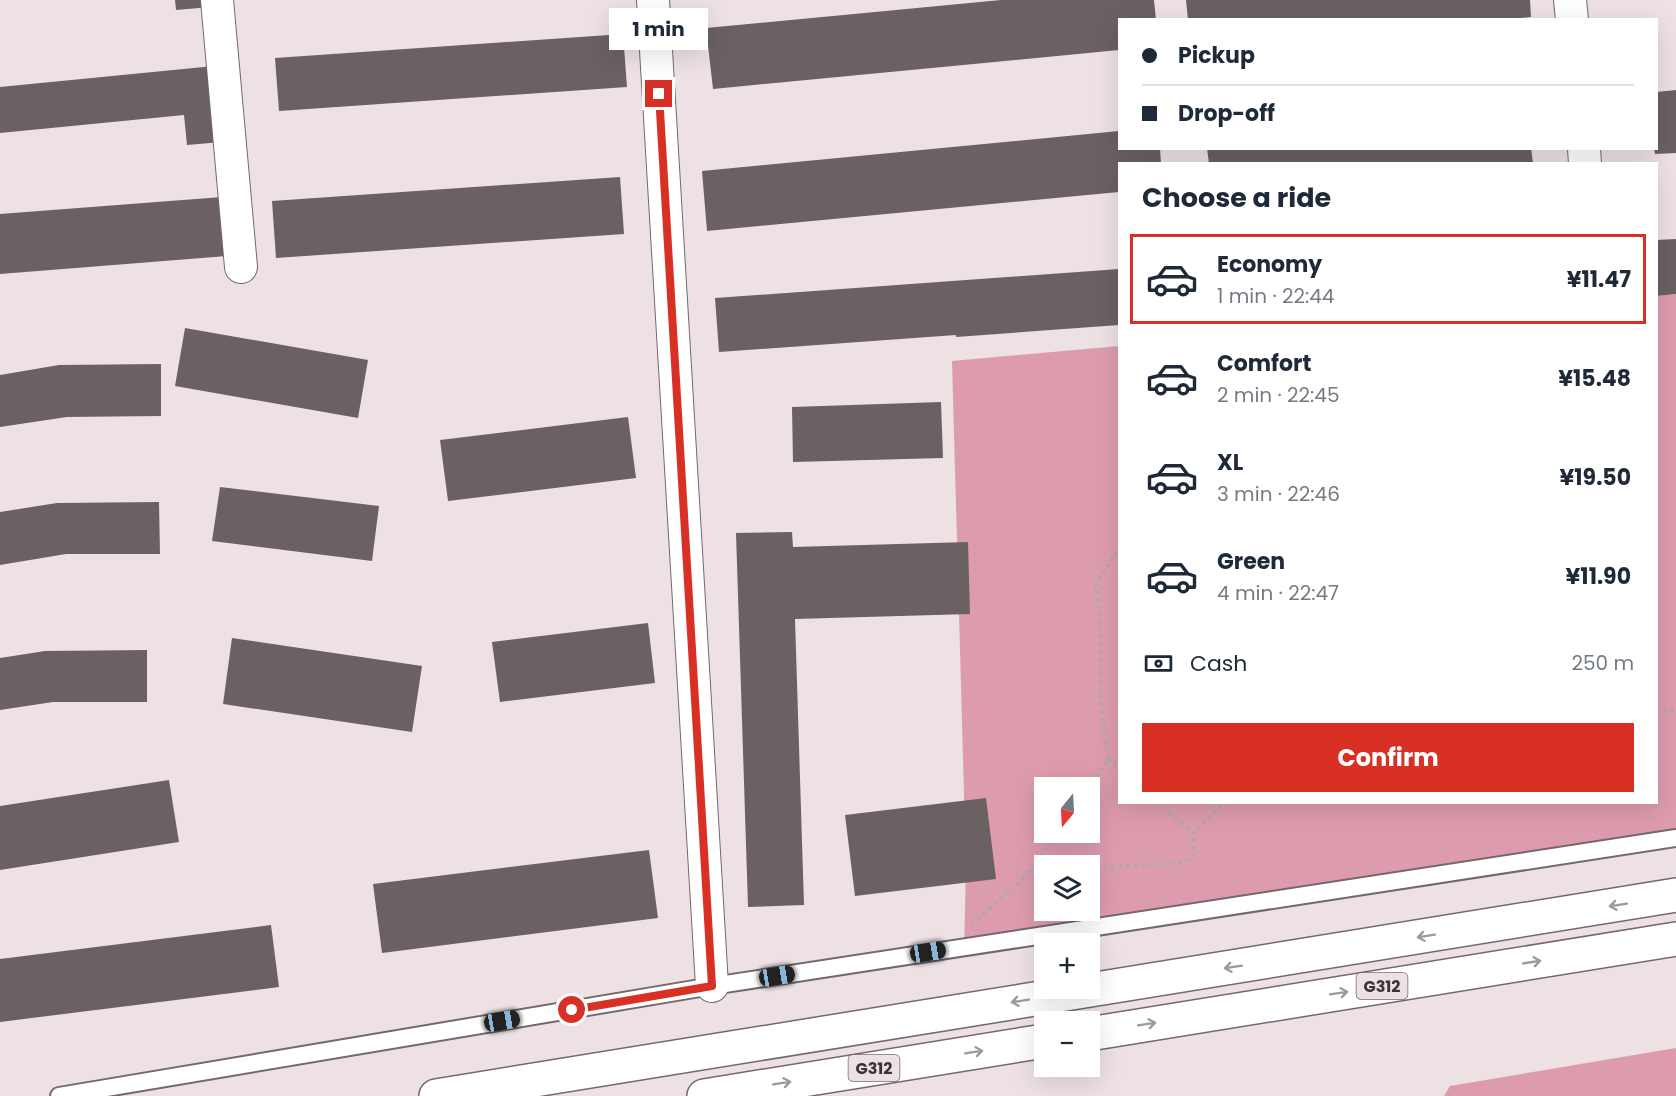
<!DOCTYPE html>
<meta charset="utf-8">
<style>
body{margin:0;font-family:Poppins,sans-serif;background:#f2f2f3;color:#1f2937;height:100vh;display:flex;flex-direction:column;font-size:22px;white-space:nowrap}
*{box-sizing:border-box;margin:0}
p{font-size:20px;color:#747a83}
.icon{flex:none;width:33px;height:33px;fill:none;stroke:currentColor;stroke-width:2;stroke-linecap:round;stroke-linejoin:round}
.map{position:relative;flex:1;overflow:hidden}
.details{position:absolute;left:1118px;top:162px;width:540px;height:642px;display:flex;flex-direction:column;background:#fff;border-radius:0px;box-shadow:0 6px 24px #0002}
.details>*{flex:none}
.hud{position:absolute;left:1118px;top:18px;width:540px;height:132px;border-radius:0px;box-shadow:0 6px 24px #0002;display:grid;align-content:center;height:132px;padding:0 24px;background:#fff}
.needle{width:39px;rotate:198deg}
.fabs{position:absolute;left:1034px;top:777px;display:grid;gap:12px}
.fabs a{display:grid;place-items:center;width:66px;height:66px;border-radius:0px;background:#fff;box-shadow:0 6px 24px #0002;font-size:30px}
.end{position:absolute;width:27px;height:27px;margin:-14px;border:8px solid #d93025;background:#fff;box-shadow:0 0 0 3px #fff}
.from{border-radius:50%}
.bubble{position:absolute;height:42px;border-radius:0px;background:#fff;box-shadow:0 6px 24px #0002;font-size:20px;font-weight:700;line-height:42px;text-align:center}
.car{position:absolute;width:18px;height:36px;margin:-18px -9px;border-radius:8px;box-shadow:0 0 4px 2px #0007;background:linear-gradient(#222 24%,#8ab4d8 0 40%,#222 0 76%,#8ab4d8 0 86%,#222 0)}
.hud b{display:flex;align-items:center;gap:21px;height:57px;font-size:22px}
.hud b+b{border-top:2px solid #e0e1e3}
.hud i{width:15px;height:15px;background:#1f2937}
ul{padding:0;list-style:none}
li{display:flex;align-items:center;gap:18px;height:90px;margin:0 12px 9px;padding:0 12px;border:3px solid transparent;border-radius:0px}
li div{flex:1}
li b{display:block;font-size:22px}
li em{font-style:normal;font-weight:700}
li.selected{border-color:#d93025}
li>.icon{width:54px;height:54px;stroke-width:1.5}
h2{padding:0 24px;font-size:27px;line-height:72px}
.pay{display:flex;align-items:center;gap:15px;height:66px;padding:0 24px;font-size:22px}
.pay p{margin-inline-start:auto}
.cta{display:flex;gap:12px;margin-top:auto;padding:12px 24px}
.cta a{flex:1;height:69px;border-radius:0px;background:#d93025;color:#fff;font-size:24px;font-weight:700;line-height:69px;text-align:center}
.map>svg:first-child{display:block}
.green{fill:#dd9cae;fill-rule:evenodd}
.building{fill:#6b6163}
.lines{fill:none;stroke-linecap:round;stroke-linejoin:round}
.service-casing{stroke:#73686b;stroke-width:20}
.minor-casing{stroke:#73686b;stroke-width:34}
.trunk-casing{stroke:#73686b;stroke-width:36}
.path{stroke:#b1a8aa;stroke-width:4;stroke-dasharray:3 4.5;stroke-linecap:butt}
.service{stroke:#fff;stroke-width:16}
.minor{stroke:#fff;stroke-width:32}
.trunk{stroke:#fff;stroke-width:33}
.oneway{stroke:#9c9a9a}
.route{stroke:#d93025;stroke-width:8}
.labels{text-anchor:middle;stroke-width:6;stroke-linejoin:round;paint-order:stroke}
.shield{fill:#ede1e4;stroke:#6f686a;stroke-width:1.5}
.shield-label{font-size:16px;font-weight:bold;fill:#393435}
</style>
<div class="map">
<svg width="1676" height="1096" viewBox="0 0 1676 1096">
<rect width="100%" height="100%" fill="#ede1e4"/>
<g class="green">
<path d="M1676 294V841L964 950 966 866 952 361 1119 346V802H1656V296ZM1044 788H1089V832H1044ZM1044 866H1089V910H1044Z"/>
<path d="M1676 1048V1096H1444L1450 1086Z"/>
</g>
<g class="building">
<path d="M175 0H211V7L176 10Z"/>
<path d="M1001 0H1154L1156 20H1119V50L713 89 706 28Z"/>
<path d="M1186 0H1530L1531 17 1501 20H1188Z"/>
<path d="M623 34 627 87 279 111 275 58Z"/>
<path d="M214 66 222 142 187 145 184 115 0 133V87Z"/>
<path d="M1676 90V153L1655 154 1654 148H1656V92Z"/>
<path d="M1119 131V148H1160L1161 164H1119V192L707 231 702 171Z"/>
<path d="M1207 148H1531L1533 163 1209 164Z"/>
<path d="M620 177 624 234 276 258 272 201Z"/>
<path d="M222 197 227 256 0 274V214Z"/>
<path d="M1676 239V294L1656 296V240Z"/>
<path d="M1119 269V325L956 337V335L719 352 715 298Z"/>
<path d="M185 328 368 360 358 418 175 386Z"/>
<path d="M161 364V416L67 417 0 427V375L59 365Z"/>
<path d="M941 402 943 458 793 462 792 407Z"/>
<path d="M628 417 636 478 448 501 440 440Z"/>
<path d="M220 487 379 506 372 561 212 541Z"/>
<path d="M159 502 160 554H66L0 565V512L57 503Z"/>
<path d="M792 532 793 547 968 542 970 614 795 619 804 905 748 907 736 533Z"/>
<path d="M648 623 655 683 500 702 492 642Z"/>
<path d="M232 638 422 666 412 732 223 704Z"/>
<path d="M147 650V702H53L0 710V658L45 651Z"/>
<path d="M169 780 179 842 0 870V806Z"/>
<path d="M986 798 996 879 855 896 845 815Z"/>
<path d="M649 850 658 918 382 953 373 884Z"/>
<path d="M271 925 279 987 0 1022V959Z"/>
</g>
<g class="lines">
<g class="service-casing">
<path id="service" d="M59 1096 712 986 1676 838"/>
</g>
<g class="minor-casing">
<g id="minor">
<path d="M217 0 241 267"/>
<path d="M653 0 712 986"/>
<path d="M1570 0 1572 20"/>
<path d="M1584 148 1585 164"/>
</g>
</g>
<g class="trunk-casing">
<g id="trunk">
<path d="M1089 1034 1676 939"/>
<path d="M436 1096 1676 895"/>
<path d="M704 1096 1044 1041"/>
</g>
</g>
<g class="path">
<path d="M1656 713 1676 710"/>
<path d="M1108 759 1119 769"/>
<path d="M1089 790 1108 759 1101 708 1100 617 1096 584 1115 554 1119 552"/>
<path d="M1158 802 1193 833"/>
<path d="M1089 868 1182 863 1193 855V833L1225 802"/>
<path d="M1030 871H1044"/>
<path d="M972 924 1021 881 1060 832"/>
</g>
<use href="#service" class="service"/>
<use href="#minor" class="minor"/>
<use href="#trunk" class="trunk"/>
</g>
<defs><path id="oneway-shaft" d="M-6 0H5M1.5-3L5.5 0L1.5 3" fill="none" stroke-width="1.6" stroke-linecap="round" stroke-linejoin="round" transform="scale(1.5)"/></defs>
<g class="oneway">
<use href="#oneway-shaft" transform="translate(1618 905) rotate(171)"/>
<use href="#oneway-shaft" transform="translate(1426 936) rotate(171)"/>
<use href="#oneway-shaft" transform="translate(1532 962) rotate(-9)"/>
<use href="#oneway-shaft" transform="translate(1233 967) rotate(171)"/>
<use href="#oneway-shaft" transform="translate(1339 993) rotate(-9)"/>
<use href="#oneway-shaft" transform="translate(1020 1001) rotate(171)"/>
<use href="#oneway-shaft" transform="translate(1147 1024) rotate(-9)"/>
<use href="#oneway-shaft" transform="translate(974 1052) rotate(-9)"/>
<use href="#oneway-shaft" transform="translate(782 1083) rotate(-9)"/>
</g>
<g class="lines">
<path class="route" d="M572 1010 712 986 659 94"/>
</g>
<g class="labels">
<g class="shield">
<rect x="1356.5" y="973" width="51" height="26" rx="4.5"/>
<rect x="848.5" y="1055" width="51" height="26" rx="4.5"/>
</g>
<g class="shield-label">
<text x="1382" y="992">G312</text>
<text x="874" y="1074">G312</text>
</g>
</g>
</svg>
<div class="fabs">
<a><svg class="needle" viewBox="-14 -14 28 28"><path d="M0-13l5 13h-10z" fill="#e53935"/><path d="M0 13l5-13h-10z" fill="#747a83"/></svg></a>
<a><svg class="icon" aria-label="layers" viewBox="0 0 24 24"><path d="M12 4l9 5-9 5-9-5zM3 14l9 5 9-5"/></svg></a>
<a>+</a>
<a>−</a>
</div>
<i class="end from" style="left:572px;top:1010px"></i>
<i class="end" style="left:659px;top:94px"></i>
<div class="bubble" style="left:609px;top:8px;width:99px">1 min</div>
<i class="car" style="left:928px;top:952px;rotate:81deg"></i>
<i class="car" style="left:777px;top:976px;rotate:81deg"></i>
<i class="car" style="left:502px;top:1021px;rotate:80deg"></i>
<div class="hud">
<b><i class="from"></i>Pickup</b>
<b><i></i>Drop-off</b>
</div>
<section class="details">
<h2>Choose a ride</h2>
<ul>
<li class="selected"><svg class="icon" aria-label="car" viewBox="0 0 24 24"><path d="M5 17H2v-5l4-1 3-4h7l3 4 3 1v5h-3M9 17h6M6 11h13"/><circle cx="7" cy="17" r="2"/><circle cx="17" cy="17" r="2"/></svg><div><b>Economy</b><p>1 min · 22:44</p></div><em>¥11.47</em></li>
<li><svg class="icon" aria-label="car" viewBox="0 0 24 24"><path d="M5 17H2v-5l4-1 3-4h7l3 4 3 1v5h-3M9 17h6M6 11h13"/><circle cx="7" cy="17" r="2"/><circle cx="17" cy="17" r="2"/></svg><div><b>Comfort</b><p>2 min · 22:45</p></div><em>¥15.48</em></li>
<li><svg class="icon" aria-label="car" viewBox="0 0 24 24"><path d="M5 17H2v-5l4-1 3-4h7l3 4 3 1v5h-3M9 17h6M6 11h13"/><circle cx="7" cy="17" r="2"/><circle cx="17" cy="17" r="2"/></svg><div><b>XL</b><p>3 min · 22:46</p></div><em>¥19.50</em></li>
<li><svg class="icon" aria-label="car" viewBox="0 0 24 24"><path d="M5 17H2v-5l4-1 3-4h7l3 4 3 1v5h-3M9 17h6M6 11h13"/><circle cx="7" cy="17" r="2"/><circle cx="17" cy="17" r="2"/></svg><div><b>Green</b><p>4 min · 22:47</p></div><em>¥11.90</em></li>
</ul>
<div class="pay"><svg class="icon" aria-label="cash" viewBox="0 0 24 24"><path d="M3 7h18v10H3z"/><circle cx="12" cy="12" r="2"/></svg>Cash<p>250 m</p></div>
<div class="cta"><a>Confirm</a></div>
</section>
</div>
